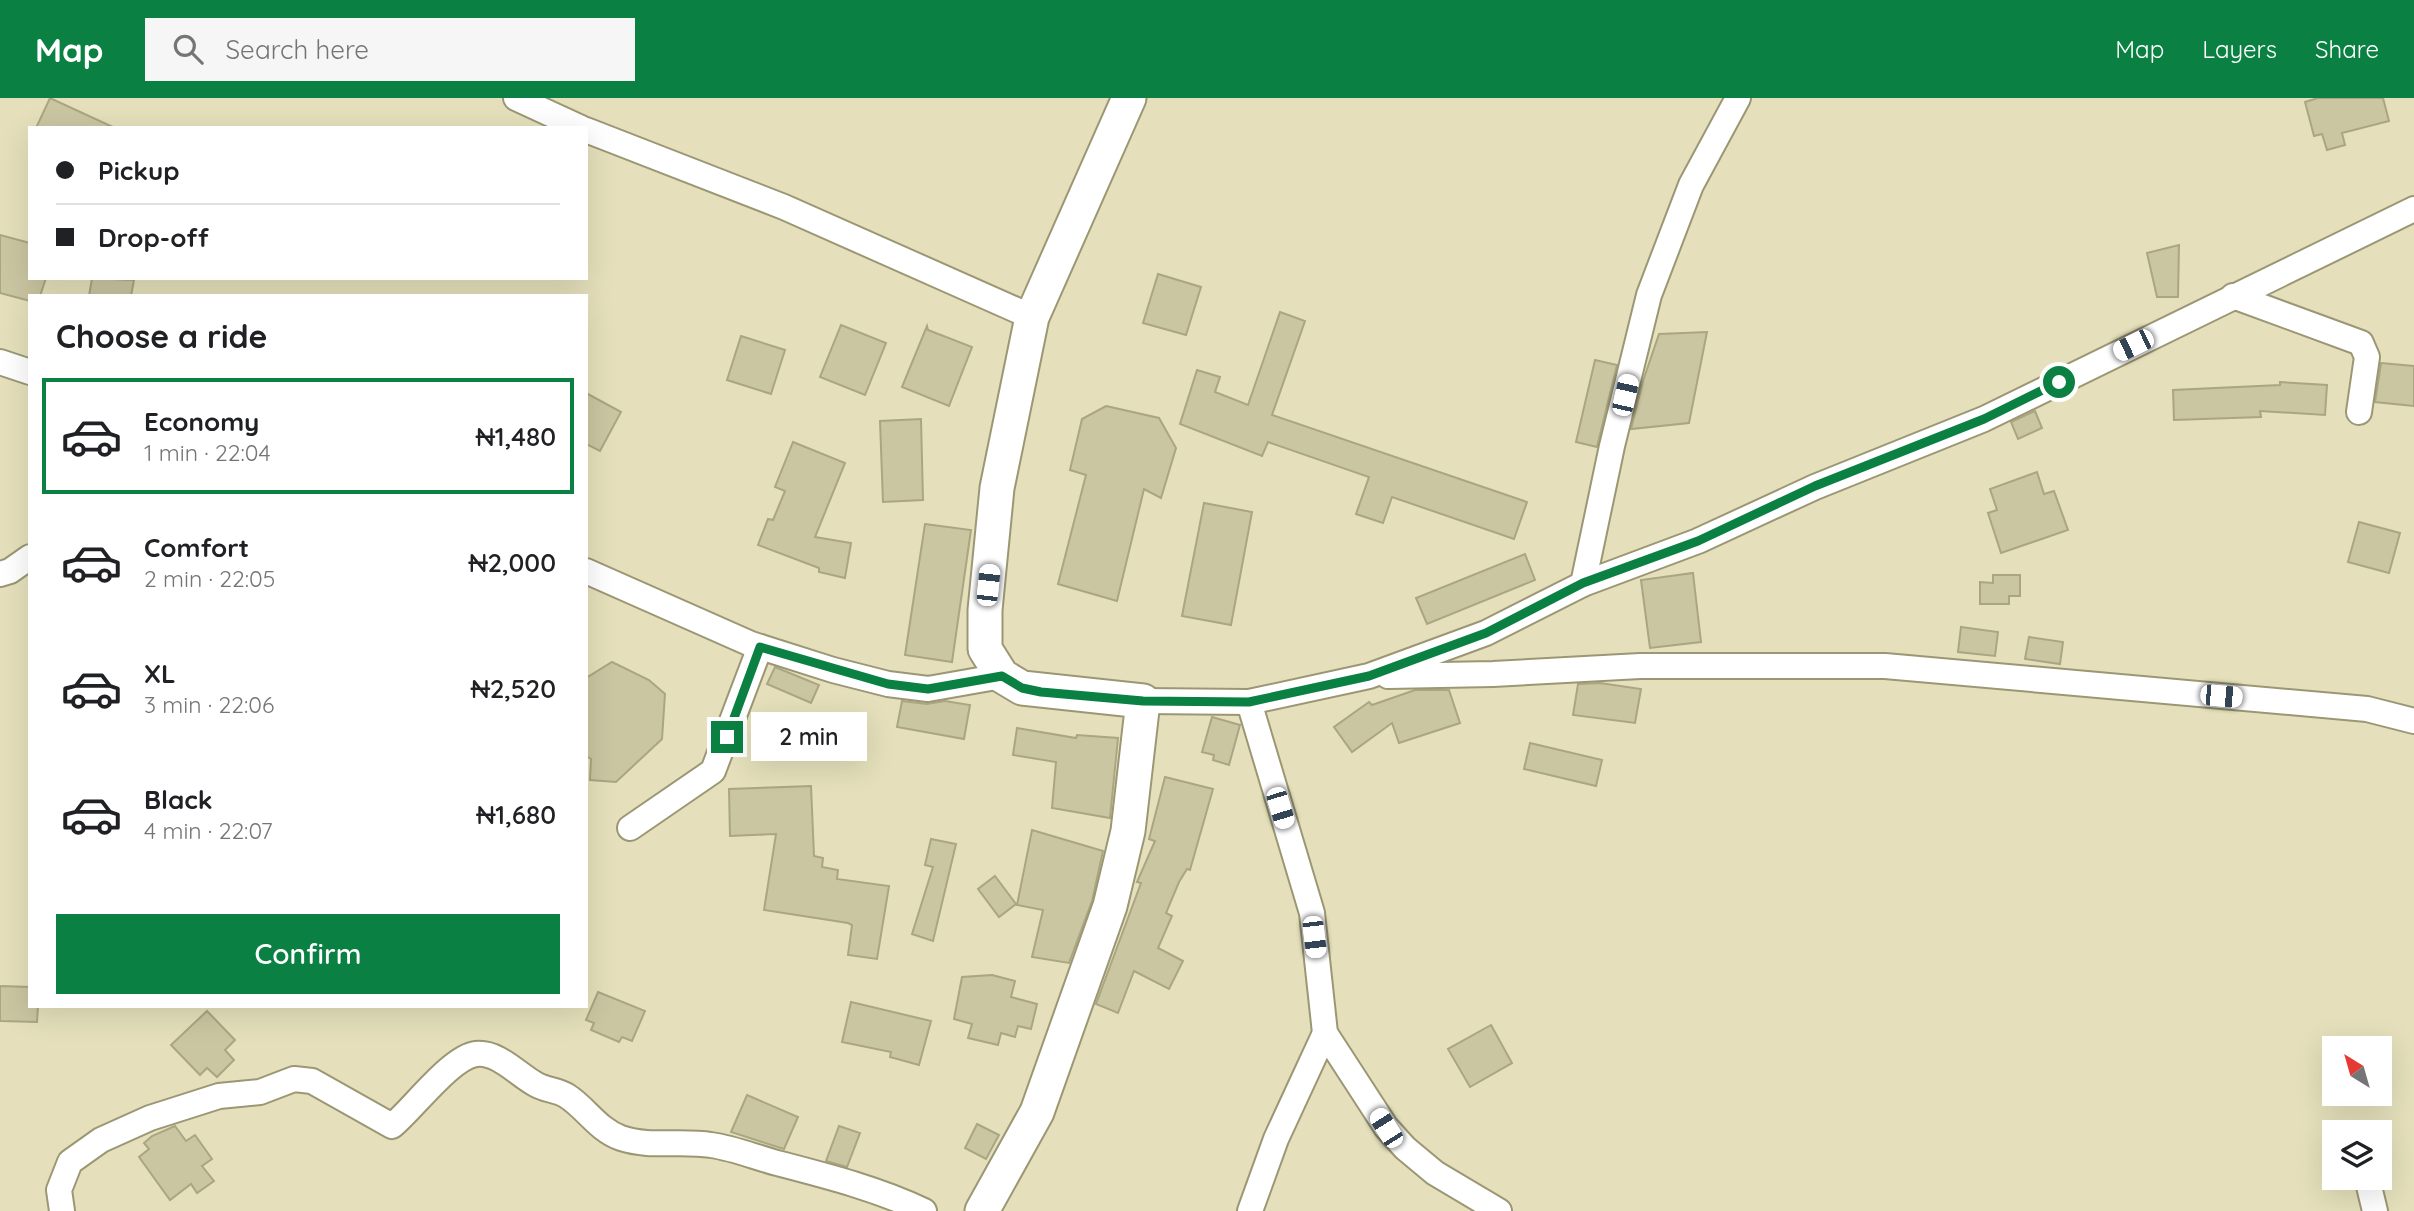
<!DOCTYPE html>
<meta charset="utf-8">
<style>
body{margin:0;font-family:Quicksand,sans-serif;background:#f6f6f6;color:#202124;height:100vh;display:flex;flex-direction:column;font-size:26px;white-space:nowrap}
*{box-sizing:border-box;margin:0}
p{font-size:23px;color:#757577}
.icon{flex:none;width:38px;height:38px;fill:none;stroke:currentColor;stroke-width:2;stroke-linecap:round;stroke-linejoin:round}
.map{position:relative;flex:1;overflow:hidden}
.details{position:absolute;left:28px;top:196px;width:560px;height:714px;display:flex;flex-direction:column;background:#fff;border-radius:0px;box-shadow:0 7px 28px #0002}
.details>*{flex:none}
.top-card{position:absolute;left:28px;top:28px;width:560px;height:154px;border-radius:0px;box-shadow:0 7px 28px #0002;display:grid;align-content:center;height:154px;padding:0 28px;background:#fff}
.needle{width:46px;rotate:323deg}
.buttons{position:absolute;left:2322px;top:938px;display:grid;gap:14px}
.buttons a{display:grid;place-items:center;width:70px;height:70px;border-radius:0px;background:#fff;box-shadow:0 7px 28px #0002;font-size:35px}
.end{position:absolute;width:32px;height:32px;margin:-16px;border:9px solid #0b8043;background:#fff;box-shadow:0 0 0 4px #fff}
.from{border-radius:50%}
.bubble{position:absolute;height:49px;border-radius:0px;background:#fff;box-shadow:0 7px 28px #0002;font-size:23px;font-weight:600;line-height:49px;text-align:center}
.car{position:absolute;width:21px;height:42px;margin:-21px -10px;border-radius:9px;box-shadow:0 0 5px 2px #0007;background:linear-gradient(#fff 24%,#345 0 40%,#fff 0 76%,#345 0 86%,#fff 0)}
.top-card b{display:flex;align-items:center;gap:24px;height:66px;font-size:26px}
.top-card b+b{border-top:2px solid #e0e0e0}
.top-card i{width:18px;height:18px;background:#202124}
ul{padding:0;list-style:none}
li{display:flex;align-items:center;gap:21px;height:116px;margin:0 14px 10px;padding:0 14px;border:4px solid transparent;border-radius:0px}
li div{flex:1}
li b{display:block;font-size:26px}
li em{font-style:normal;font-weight:600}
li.selected{border-color:#0b8043}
li>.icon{width:63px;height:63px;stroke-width:1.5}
h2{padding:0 28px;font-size:32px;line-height:84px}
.action{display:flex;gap:14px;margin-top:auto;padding:14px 28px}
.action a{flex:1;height:80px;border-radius:0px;background:#0b8043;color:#fff;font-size:28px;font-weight:600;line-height:80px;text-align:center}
header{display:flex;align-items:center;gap:42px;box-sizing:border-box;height:98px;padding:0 35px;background:#0b8043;color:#fff}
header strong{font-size:33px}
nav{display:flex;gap:38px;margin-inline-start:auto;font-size:24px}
.search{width:490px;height:63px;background:#f6f6f6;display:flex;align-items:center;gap:18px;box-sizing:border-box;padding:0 24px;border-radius:0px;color:#757577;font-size:26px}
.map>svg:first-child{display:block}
.building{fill:#cac6a2;stroke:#aaa682;stroke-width:2}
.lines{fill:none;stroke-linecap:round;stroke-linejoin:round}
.street-casing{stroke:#9b9774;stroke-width:28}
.secondary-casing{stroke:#9b9774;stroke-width:37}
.street{stroke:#fff;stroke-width:24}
.secondary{stroke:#fff;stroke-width:33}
.route{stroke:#0b8043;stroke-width:9}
</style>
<header>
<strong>Map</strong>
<div class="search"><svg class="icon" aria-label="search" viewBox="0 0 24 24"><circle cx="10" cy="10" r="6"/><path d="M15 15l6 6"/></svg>Search here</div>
<nav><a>Map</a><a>Layers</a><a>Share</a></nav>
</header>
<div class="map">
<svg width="2414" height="1113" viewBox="0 0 2414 1113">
<rect width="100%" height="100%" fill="#e5e0bb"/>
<g class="building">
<path d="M50 0 115 30H36Z"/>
<path d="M2318 0H2383L2389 23 2342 35 2345 47 2327 52 2322 36 2314 38 2305 4Z"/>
<path d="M0 137 30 145V180H46L40 198H30V203L0 195Z"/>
<path d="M2179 147 2178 199H2157L2147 155Z"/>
<path d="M1158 176 1201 189 1186 237 1143 225Z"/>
<path d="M92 180 134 182 131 198H89Z"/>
<path d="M1280 214 1305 223 1272 317 1527 404 1514 441 1392 399 1383 425 1356 416 1369 379 1268 344 1262 358 1180 326 1197 272 1220 279 1215 294 1248 307Z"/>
<path d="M841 227 886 245 865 297 820 279Z"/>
<path d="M927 228 928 232 972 249 949 308 902 289Z"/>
<path d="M1707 234 1689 325 1631 331 1643 283 1659 236Z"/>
<path d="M741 238 785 252 771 296 727 282Z"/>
<path d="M1595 262 1617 267 1597 349 1576 344Z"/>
<path d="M2381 265 2414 268V308L2375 304Z"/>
<path d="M2280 284 2327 287 2325 317 2260 313 2261 319 2174 322 2173 292 2280 287Z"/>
<path d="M586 295 621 314 600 353 586 346Z"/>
<path d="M1106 308 1159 320 1176 350 1161 400 1144 391 1117 503 1058 486 1086 377 1070 372 1082 321Z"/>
<path d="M2035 313 2042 330 2018 341 2011 324Z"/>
<path d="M921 321 923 402 883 404 880 323Z"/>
<path d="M793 344 845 365 815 439 851 445 845 480 819 474V470L758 447 768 421 773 422 785 393 775 389Z"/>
<path d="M2037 374 2044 396 2054 393 2068 432 2001 455 1988 415 1997 412 1990 391Z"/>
<path d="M1204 405 1252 414 1231 527 1182 518Z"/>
<path d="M2359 424 2400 435 2389 475 2348 464Z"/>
<path d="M925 426 971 432 952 564 905 557Z"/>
<path d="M1525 456 1535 482 1427 526 1416 500Z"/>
<path d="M1693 475 1701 544 1650 550 1641 482Z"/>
<path d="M1993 477H2020V498H2009V506H1980V484L1993 485Z"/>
<path d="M1961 529 1998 534 1995 558 1958 554Z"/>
<path d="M2029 539 2063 544 2060 566 2025 561Z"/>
<path d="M612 564 649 582 665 596 662 641 616 684 590 682 591 661 586 658V580Z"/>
<path d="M775 569 819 587 811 605 767 586Z"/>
<path d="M1600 585 1641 591 1635 625 1573 617 1578 586Z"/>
<path d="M1415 592H1449L1460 625 1399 645 1392 625 1352 654 1334 629 1369 604 1372 607Z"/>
<path d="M902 603 927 606 945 603 970 607 964 641 897 629Z"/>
<path d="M1212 619 1240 627 1229 667 1213 662 1214 657 1202 654Z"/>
<path d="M1017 630 1076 640 1077 637 1118 640 1110 720 1052 710 1056 664 1013 657Z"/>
<path d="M1530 645 1602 662 1596 688 1524 671Z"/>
<path d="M1165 679 1213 691 1190 772 1187 771 1179 784 1166 815 1172 818 1158 850 1183 863 1169 891 1134 873 1118 915 1096 906 1141 785 1137 784 1155 743 1149 741Z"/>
<path d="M811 688 814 758 823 760 822 769 838 772 837 781 889 788 877 861 848 857 852 827 848 825 764 812 776 736 730 738 729 691Z"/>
<path d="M1032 732 1103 753 1092 803 1069 865 1032 859 1043 812 1017 807Z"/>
<path d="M931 741 956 746 933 843 912 836 933 769 925 767Z"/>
<path d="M995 778 1016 806 999 819 978 791Z"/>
<path d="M992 877 1015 883 1011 899 1037 906 1031 931 1018 928 1015 939 1001 935 998 947 968 940 972 926 954 921 962 879Z"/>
<path d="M0 888 30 889V908H38L37 924 0 923Z"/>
<path d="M598 894 645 913 632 943 622 939 619 944 591 932 594 925 586 922Z"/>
<path d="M851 904 931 923 919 967 890 959 891 954 842 944Z"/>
<path d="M207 913 235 942 225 952 234 962 217 979 207 970 200 977 171 947Z"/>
<path d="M1491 927 1512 965 1470 989 1448 951Z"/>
<path d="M747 997 798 1019 784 1051 731 1034Z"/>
<path d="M977 1026 999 1037 986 1061 965 1050Z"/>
<path d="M175 1028 186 1043 195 1037 212 1061 202 1068 214 1083 197 1095 191 1086 170 1102 139 1059 149 1051 144 1045 152 1038Z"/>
<path d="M839 1028 860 1035 847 1069 826 1063Z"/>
</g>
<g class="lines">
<g class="street-casing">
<g id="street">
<path d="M516 0 581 30"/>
<path d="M586 32 784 109 1032 219"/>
<path d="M2233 198 2361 245 2367 259 2359 314"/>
<path d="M0 264 30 274"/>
<path d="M586 473 751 546 833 572 888 586 928 591 1002 578"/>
<path d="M0 476 10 473 30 459"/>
<path d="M1583 486 1612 348 1649 197 1691 87 1738 0"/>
<path d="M1388 578 1493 576 1640 568H1885L2367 611 2414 623"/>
<path d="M1143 603 1249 604 1369 578 1486 535 1583 486 1698 443 1815 389 1984 321 2414 111"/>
<path d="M1249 604 1312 815 1325 935 1386 1029 1405 1050 1435 1075 1499 1113"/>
<path d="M630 730 713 673 760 549"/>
<path d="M2367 1080 2375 1113"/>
<path d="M62 1113 59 1092 70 1064 101 1042 150 1020 219 998 260 994 294 981 312 983 392 1028C412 1012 451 959 476 956 498 953 519 978 537 987 546 992 558 992 567 998 586 1010 598 1032 621 1040 651 1050 680 1042 711 1047 733 1050 755 1059 777 1065 827 1078 878 1091 924 1113"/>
<path d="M1250 1113 1276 1041 1325 935"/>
</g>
</g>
<g class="secondary-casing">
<path id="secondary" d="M982 1113 1037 1014 1110 808 1128 733 1143 603 1022 590 1002 578 985 551V512L997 390 1032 219 1129 0"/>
</g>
<use href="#street" class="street"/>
<use href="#secondary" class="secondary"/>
</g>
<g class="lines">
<path class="route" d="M727 639 760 549 888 586 928 591 1002 578 1022 590 1041 594 1143 603 1249 604 1369 578 1486 535 1583 485 1698 443 1815 388 1984 321 2059 284"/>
</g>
</svg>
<div class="buttons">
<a><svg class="needle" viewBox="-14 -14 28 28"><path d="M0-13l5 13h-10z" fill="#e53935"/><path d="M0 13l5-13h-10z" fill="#757577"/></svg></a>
<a><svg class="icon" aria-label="layers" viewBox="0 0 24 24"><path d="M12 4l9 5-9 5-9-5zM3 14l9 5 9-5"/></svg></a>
</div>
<i class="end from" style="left:2059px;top:284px"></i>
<i class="end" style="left:727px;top:639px"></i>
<div class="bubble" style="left:751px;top:614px;width:116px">2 min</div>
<i class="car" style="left:2133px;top:247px;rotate:244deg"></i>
<i class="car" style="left:1625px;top:297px;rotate:13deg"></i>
<i class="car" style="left:988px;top:487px;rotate:6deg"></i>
<i class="car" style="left:2221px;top:598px;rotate:95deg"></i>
<i class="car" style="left:1280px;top:710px;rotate:163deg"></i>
<i class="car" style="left:1314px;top:839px;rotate:173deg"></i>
<i class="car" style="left:1386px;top:1030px;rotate:328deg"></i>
<div class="top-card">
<b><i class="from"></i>Pickup</b>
<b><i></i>Drop-off</b>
</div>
<section class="details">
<h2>Choose a ride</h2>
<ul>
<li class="selected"><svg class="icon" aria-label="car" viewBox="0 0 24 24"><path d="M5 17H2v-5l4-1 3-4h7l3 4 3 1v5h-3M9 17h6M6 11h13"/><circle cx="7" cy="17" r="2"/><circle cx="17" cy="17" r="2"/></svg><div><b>Economy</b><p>1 min · 22:04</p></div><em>₦1,480</em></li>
<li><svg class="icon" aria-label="car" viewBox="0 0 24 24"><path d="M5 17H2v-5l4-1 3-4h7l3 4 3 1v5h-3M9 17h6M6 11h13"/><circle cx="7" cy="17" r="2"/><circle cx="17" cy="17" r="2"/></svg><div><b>Comfort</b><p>2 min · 22:05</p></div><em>₦2,000</em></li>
<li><svg class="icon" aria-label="car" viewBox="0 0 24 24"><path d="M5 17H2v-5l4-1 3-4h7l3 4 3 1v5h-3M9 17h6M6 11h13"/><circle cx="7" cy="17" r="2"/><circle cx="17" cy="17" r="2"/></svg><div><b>XL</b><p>3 min · 22:06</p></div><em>₦2,520</em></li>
<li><svg class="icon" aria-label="car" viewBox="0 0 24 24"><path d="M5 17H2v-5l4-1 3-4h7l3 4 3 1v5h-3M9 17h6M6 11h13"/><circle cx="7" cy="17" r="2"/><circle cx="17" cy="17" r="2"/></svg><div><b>Black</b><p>4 min · 22:07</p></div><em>₦1,680</em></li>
</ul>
<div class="action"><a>Confirm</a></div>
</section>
</div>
